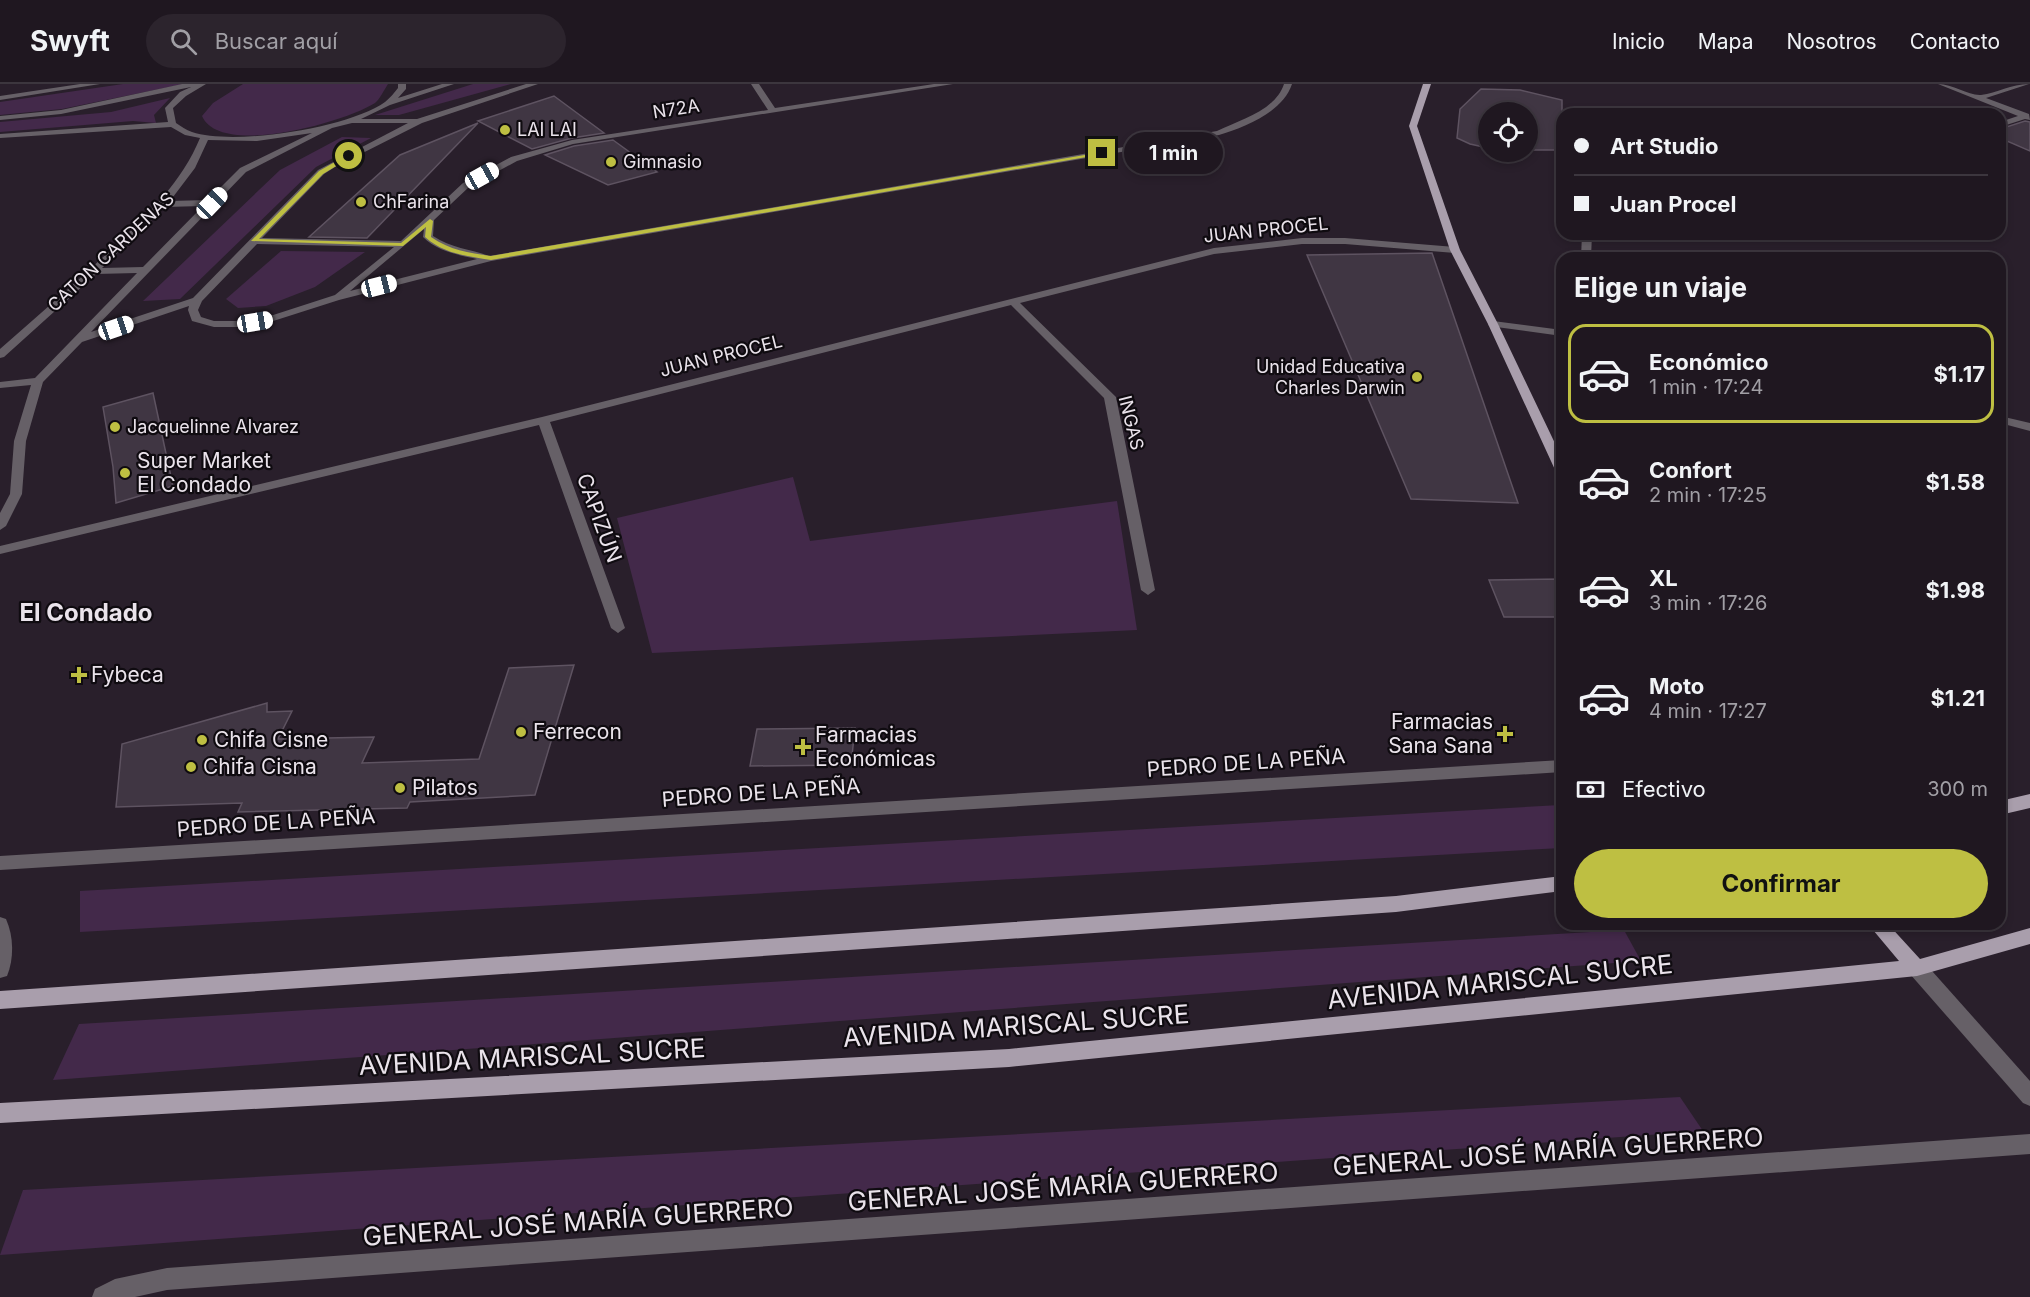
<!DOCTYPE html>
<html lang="es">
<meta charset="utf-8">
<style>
body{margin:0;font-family:Inter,sans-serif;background:#2c242d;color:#f1f3f6;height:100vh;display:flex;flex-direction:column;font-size:22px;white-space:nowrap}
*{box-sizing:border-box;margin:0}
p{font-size:20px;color:#a19fa5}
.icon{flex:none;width:33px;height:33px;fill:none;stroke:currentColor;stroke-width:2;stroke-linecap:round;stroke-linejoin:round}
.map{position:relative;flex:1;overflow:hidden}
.details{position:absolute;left:1556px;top:168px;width:450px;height:678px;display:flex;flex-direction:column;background:#1f1720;border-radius:18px;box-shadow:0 3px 9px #0003,0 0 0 2px #3c363e}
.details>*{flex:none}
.guide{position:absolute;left:1556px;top:24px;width:450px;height:132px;border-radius:18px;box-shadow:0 3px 9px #0003,0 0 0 2px #3c363e;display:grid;align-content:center;height:132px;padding:0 18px;background:#1f1720}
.buttons{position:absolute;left:1478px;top:18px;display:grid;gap:12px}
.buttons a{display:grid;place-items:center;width:60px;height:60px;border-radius:50%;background:#1f1720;box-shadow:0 3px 9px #0003,0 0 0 2px #3c363e;font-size:30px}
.end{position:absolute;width:27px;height:27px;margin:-14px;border:8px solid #bebf42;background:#111;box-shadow:0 0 0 3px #111}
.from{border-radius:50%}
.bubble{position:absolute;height:42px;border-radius:21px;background:#1f1720;box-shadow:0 3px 9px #0003,0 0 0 2px #3c363e;font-size:20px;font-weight:700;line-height:42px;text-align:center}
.car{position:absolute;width:18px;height:36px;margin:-18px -9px;border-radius:8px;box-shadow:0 0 4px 2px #0007;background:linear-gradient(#fff 24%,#345 0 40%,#fff 0 76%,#345 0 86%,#fff 0)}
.guide b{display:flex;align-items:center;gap:21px;height:57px;font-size:22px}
.guide b+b{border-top:2px solid #3c363e}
.guide i{width:15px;height:15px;background:#f1f3f6}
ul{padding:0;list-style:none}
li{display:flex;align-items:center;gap:18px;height:99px;margin:0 12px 9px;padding:0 6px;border:3px solid transparent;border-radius:18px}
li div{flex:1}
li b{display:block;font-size:22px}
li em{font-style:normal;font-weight:700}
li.on{border-color:#bebf42}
li>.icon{width:54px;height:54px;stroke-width:1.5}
h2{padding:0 18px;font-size:27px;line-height:72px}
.pay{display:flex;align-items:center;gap:15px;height:66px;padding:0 18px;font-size:22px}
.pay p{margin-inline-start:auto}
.action{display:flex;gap:12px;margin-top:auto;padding:12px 18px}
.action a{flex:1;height:69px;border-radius:36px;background:#bebf42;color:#111;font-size:24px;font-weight:700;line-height:69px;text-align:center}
header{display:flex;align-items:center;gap:36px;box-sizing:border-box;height:84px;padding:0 30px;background:#1f1720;border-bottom:2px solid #3c363e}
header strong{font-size:28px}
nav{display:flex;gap:33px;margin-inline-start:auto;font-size:21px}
.search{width:420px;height:54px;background:#2c242d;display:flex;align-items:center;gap:15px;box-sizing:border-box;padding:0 21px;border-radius:33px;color:#a19fa5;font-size:22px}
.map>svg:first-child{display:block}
.green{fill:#43294a}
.building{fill:#403643;stroke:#5e5361;stroke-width:1.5}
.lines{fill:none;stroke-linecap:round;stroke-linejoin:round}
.minor{fill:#666067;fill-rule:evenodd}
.major{fill:#a99eac;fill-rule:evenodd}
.route{fill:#bebf42}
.poi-dot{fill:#bebf42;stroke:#0f0b10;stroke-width:2}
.labels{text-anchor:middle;stroke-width:4.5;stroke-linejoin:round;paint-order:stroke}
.far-street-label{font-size:18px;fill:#eae3eb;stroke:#0f0b10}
.far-poi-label{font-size:18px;fill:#eae3eb;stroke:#0f0b10;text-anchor:start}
.poi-label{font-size:21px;fill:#eae3eb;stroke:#0f0b10;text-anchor:start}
.street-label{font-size:21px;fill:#eae3eb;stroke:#0f0b10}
.quarter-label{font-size:24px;font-weight:bold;fill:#eae3eb;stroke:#0f0b10}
.near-street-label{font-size:26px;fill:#eae3eb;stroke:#0f0b10}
</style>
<header>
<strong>Swyft</strong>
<div class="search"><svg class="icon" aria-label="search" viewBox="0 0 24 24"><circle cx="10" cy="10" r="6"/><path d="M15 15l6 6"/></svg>Buscar aquí</div>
<nav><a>Inicio</a><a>Mapa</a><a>Nosotros</a><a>Contacto</a></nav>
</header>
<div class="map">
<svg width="2030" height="1213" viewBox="0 0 2030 1213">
<rect width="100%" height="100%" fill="#291f2b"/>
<g class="green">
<path d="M123 0H184L62 25 0 31V18Z"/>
<path d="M243 0H388C384 6 380 15 375 19 345 38 220 74 202 32L213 19Z"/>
<path d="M473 0H511L399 31H375Z"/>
<path d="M170 14 154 31 156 39 133 37 0 48V38L111 28Z"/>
<path d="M342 53 371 54 316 83 180 215 143 217 280 86Z"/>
<path d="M281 167 365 168 315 203 266 222 238 224 226 215Z"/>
<path d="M793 393 810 457 1117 417 1137 546 652 569 617 434Z"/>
<path d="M1560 721 1561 764 80 848V807Z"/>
<path d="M1624 846 1641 877 53 996 79 940Z"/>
<path d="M1680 1013 1703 1047 0 1171 23 1106Z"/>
</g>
<g class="building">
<path d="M1481 5 1520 6 1562 16V66H1527V28H1488V64L1470 60 1457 54 1460 25Z"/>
<path d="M554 12 604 49 572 54 532 65 478 37Z"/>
<path d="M2025 37 2030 38V67L2000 54V45Z"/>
<path d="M478 39 367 154 309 153 400 71Z"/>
<path d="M613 56 657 88 608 101 545 71 574 62Z"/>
<path d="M1432 169 1518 419 1411 415 1307 171Z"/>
<path d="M153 309 173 402 116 419 113 383 103 323Z"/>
<path d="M1562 495V533H1504L1489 496Z"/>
<path d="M574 581 535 711 410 718 407 724 238 728 242 719 116 723 122 660 267 619V628L292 627 278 655 374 653 362 679 479 675 509 584Z"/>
<path d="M855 644 851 681 750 682 757 645Z"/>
</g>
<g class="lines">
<g class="minor">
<path d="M80 0H100L0 16V12Z"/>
<path d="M182 0H206L186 12 173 24 176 39C181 42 186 46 192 48 234 62 349 44 385 18 390 14 394 9 398 4V0H406V5L398 14 442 0H454L390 21 361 35H417L526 0H538L422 39 335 83 324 90 262 154 401 157 463 99 511 73 572 56 768 26 751 0H759L775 24 934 0H953L573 60 517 77 469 103 434 136 433 152C451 164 470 165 489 172L1217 47C1240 36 1275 27 1284 0H1292C1283 28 1245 43 1219 51L491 177 339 216 267 239 242 243H214L192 237 188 226 189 222 82 258 43 298 26 357 22 410 6 442 0 446V429L10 410 14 357 31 301 0 304V298L35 294 137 189 96 190 4 273 0 274V265C39 231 78 197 116 161 149 129 182 98 200 54L185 51 171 43 0 54V50L168 38 165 24 180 8 191 3 61 30 0 36V32L61 26ZM352 39H408L318 86 193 214 91 248 246 88 332 44ZM312 49 240 84 208 116 170 117 195 84 208 56 257 57ZM203 122 143 183 102 184 165 123ZM424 145 423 153C437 167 458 171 477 175L350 207ZM257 160 394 163 335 211 267 233 242 237H214L201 233 198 226 202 217Z"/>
<path d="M1938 0C1953 0 1969 12 1981 11 1997 9 2011 0 2029 0L1986 14 2029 30 2030 36 2025 35 2000 43V38L2018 32Z"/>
<path d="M1582 150H1592L1591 174H1581Z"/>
<path d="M1302 154H1345L1455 163 1460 166 1455 169 1345 160H1302L1214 170 1020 219 1116 313 1155 506 1148 511 1141 506 1104 314 1011 221 550 338 625 544 618 549 611 544 539 341 0 470V462L542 333 1214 164Z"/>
<path d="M1493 237 1562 246V252L1489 242 1488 240Z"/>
<path d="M2000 332 2030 339V347L2000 339Z"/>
<path d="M1562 676V688L0 786V772Z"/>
<path d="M0 833 6 835C14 853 14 875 7 892L0 894Z"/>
<path d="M1917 876 1924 878 2030 997V1022L2023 1019 1910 890 1908 884 1910 878Z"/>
<path d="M2030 1050V1070L167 1206 135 1213H92L95 1205 115 1195 167 1184Z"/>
</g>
<g class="major">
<path d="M1423 0H1431L1417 42 1460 166 1498 240 1562 374V392L1556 388 1488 240 1450 166 1409 42Z"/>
<path d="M2030 710V724L2000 731V717Z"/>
<path d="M1562 792V807L1396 828 0 925V907L1396 812Z"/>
<path d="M1868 840H1888L1920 875 2030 844V860L1917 892 1009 983 0 1039V1019L1009 965 1899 877Z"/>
</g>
</g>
<path class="route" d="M1102 68 1104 70 491 176C467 172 444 170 425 153L426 143 403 162 251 157 319 87 349 70 351 73 323 90 259 155 401 159 430 135 433 137 431 153C450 166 468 169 491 172Z"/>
<g class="poi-dot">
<circle cx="505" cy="46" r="6"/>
<circle cx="611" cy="78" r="6"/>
<circle cx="361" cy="118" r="6"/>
<circle cx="1417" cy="293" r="6"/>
<circle cx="115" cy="343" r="6"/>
<circle cx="125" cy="389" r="6"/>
<path d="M76 582h6v6h6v6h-6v6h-6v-6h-6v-6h6z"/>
<circle cx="521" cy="648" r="6"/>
<path d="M1502 641h6v6h6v6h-6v6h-6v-6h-6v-6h6z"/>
<circle cx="202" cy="656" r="6"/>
<path d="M800 654h6v6h6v6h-6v6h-6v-6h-6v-6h6z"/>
<circle cx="191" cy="683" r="6"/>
<circle cx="400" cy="704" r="6"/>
</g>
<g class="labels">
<g class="far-street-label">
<text transform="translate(676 25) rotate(-9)" y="6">N72A</text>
<text transform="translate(1266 146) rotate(-6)" y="6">JUAN PROCEL</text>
<text transform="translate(111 168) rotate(-43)" y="6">CATON CARDENAS</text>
<text transform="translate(721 272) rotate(-14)" y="6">JUAN PROCEL</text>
<text transform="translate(1131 339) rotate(76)" y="6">INGAS</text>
</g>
<g class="far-poi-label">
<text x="517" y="52">LAI LAI</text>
<text x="623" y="84">Gimnasio</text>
<text x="373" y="124">ChFarina</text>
<text x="1405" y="289" text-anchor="end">Unidad Educativa<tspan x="1405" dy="21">Charles Darwin</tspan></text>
<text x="127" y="349">Jacquelinne Alvarez</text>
</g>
<g class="poi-label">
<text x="137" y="384">Super Market<tspan x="137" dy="24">El Condado</tspan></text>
<text x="91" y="598">Fybeca</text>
<text x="1493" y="645" text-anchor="end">Farmacias<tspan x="1493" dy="24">Sana Sana</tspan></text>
<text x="533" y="655">Ferrecon</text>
<text x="815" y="658">Farmacias<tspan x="815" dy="24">Económicas</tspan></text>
<text x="214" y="663">Chifa Cisne</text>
<text x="203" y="690">Chifa Cisna</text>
<text x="412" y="711">Pilatos</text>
</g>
<g class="street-label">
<text transform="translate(599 434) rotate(70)" y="7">CAPIZÚN</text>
<text transform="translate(1246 679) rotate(-4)" y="7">PEDRO DE LA PEÑA</text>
<text transform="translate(761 709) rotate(-4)" y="7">PEDRO DE LA PEÑA</text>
<text transform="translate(276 739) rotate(-4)" y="7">PEDRO DE LA PEÑA</text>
</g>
<g class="quarter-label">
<text x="86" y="537">El Condado</text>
</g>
<g class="near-street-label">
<text transform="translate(1500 898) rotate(-6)" y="9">AVENIDA MARISCAL SUCRE</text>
<text transform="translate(1016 942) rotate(-4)" y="9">AVENIDA MARISCAL SUCRE</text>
<text transform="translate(532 973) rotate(-3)" y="9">AVENIDA MARISCAL SUCRE</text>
<text transform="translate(1548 1068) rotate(-4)" y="9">GENERAL JOSÉ MARÍA GUERRERO</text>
<text transform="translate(1063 1103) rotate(-4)" y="9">GENERAL JOSÉ MARÍA GUERRERO</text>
<text transform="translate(578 1138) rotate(-4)" y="9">GENERAL JOSÉ MARÍA GUERRERO</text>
</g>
</g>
</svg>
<div class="buttons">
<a><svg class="icon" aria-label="locate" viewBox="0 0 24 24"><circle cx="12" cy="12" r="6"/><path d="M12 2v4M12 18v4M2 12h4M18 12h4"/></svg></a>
</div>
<i class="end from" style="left:349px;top:72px"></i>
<i class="end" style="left:1102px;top:69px"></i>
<div class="bubble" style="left:1124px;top:48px;width:99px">1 min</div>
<i class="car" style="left:482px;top:92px;rotate:61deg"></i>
<i class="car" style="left:212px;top:119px;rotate:44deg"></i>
<i class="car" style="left:379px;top:202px;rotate:76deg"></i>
<i class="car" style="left:255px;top:238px;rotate:80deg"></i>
<i class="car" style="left:116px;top:244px;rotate:71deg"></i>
<div class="guide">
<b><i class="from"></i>Art Studio</b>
<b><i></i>Juan Procel</b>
</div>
<section class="details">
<h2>Elige un viaje</h2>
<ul>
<li class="on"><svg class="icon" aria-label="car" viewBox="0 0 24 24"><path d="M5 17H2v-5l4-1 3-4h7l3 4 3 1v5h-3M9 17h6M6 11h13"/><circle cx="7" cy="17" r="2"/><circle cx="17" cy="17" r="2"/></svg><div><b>Económico</b><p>1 min · 17:24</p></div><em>$1.17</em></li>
<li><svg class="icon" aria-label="car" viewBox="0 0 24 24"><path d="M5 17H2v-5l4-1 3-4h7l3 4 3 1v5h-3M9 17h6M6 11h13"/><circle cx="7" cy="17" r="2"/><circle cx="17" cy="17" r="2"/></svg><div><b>Confort</b><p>2 min · 17:25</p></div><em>$1.58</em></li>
<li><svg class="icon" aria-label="car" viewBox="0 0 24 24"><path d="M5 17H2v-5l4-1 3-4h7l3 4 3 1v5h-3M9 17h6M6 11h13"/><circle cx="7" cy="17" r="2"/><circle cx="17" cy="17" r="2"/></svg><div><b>XL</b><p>3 min · 17:26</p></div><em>$1.98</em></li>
<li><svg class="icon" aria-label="car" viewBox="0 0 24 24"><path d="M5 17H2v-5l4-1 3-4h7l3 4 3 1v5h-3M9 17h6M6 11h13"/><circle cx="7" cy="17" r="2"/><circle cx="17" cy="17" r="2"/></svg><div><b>Moto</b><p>4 min · 17:27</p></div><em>$1.21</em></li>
</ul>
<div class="pay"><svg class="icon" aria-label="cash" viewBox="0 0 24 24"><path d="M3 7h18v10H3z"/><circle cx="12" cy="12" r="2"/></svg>Efectivo<p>300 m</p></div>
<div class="action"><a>Confirmar</a></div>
</section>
</div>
